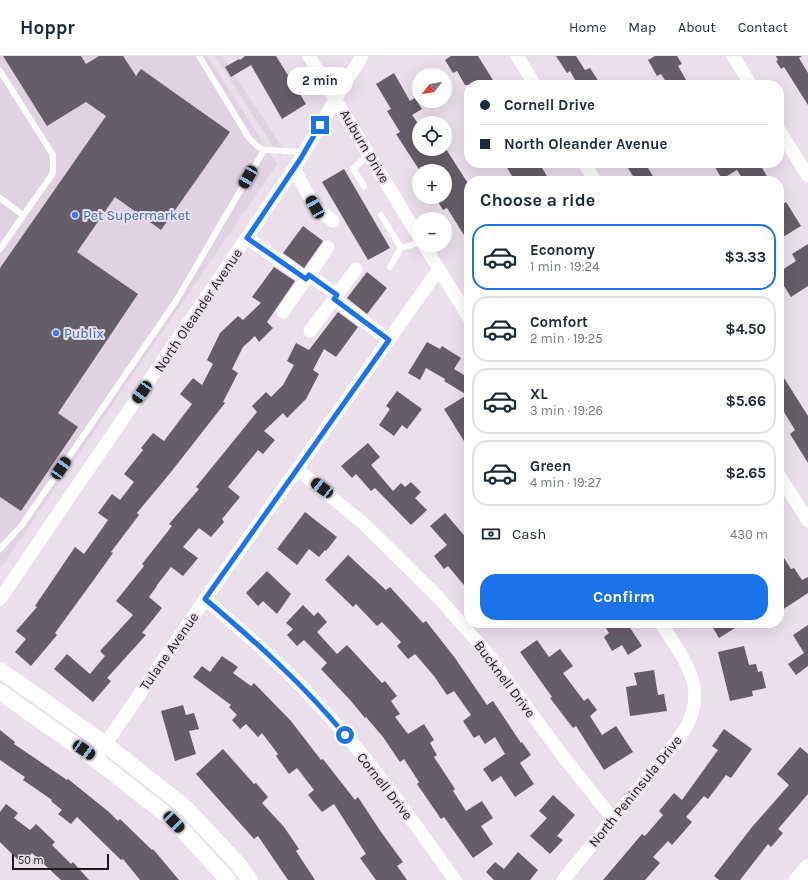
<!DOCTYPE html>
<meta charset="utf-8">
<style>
body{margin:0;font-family:Karla,sans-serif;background:#f6f6f7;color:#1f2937;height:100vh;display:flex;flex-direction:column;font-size:15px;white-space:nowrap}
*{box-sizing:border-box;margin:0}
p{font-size:13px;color:#747a83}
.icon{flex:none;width:22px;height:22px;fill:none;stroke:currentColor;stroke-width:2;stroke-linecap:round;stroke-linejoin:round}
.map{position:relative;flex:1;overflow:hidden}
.details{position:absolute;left:464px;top:120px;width:320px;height:452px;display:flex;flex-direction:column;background:#fff;border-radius:16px;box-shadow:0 4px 16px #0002}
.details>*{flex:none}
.banner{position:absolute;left:464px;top:24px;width:320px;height:88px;border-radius:16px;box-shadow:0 4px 16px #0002;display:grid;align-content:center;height:88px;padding:0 16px;background:#fff}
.needle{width:26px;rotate:239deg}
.buttons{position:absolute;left:412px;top:12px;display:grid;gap:8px}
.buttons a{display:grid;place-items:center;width:40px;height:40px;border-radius:50%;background:#fff;box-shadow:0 4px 16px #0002;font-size:20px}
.scale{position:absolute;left:12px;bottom:10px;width:97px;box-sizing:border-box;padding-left:4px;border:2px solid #1d191d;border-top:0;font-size:11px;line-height:14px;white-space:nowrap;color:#1d191d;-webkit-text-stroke:3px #eadfeb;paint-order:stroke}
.end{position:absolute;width:18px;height:18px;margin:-9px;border:5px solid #1a73e8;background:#fff;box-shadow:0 0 0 2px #fff}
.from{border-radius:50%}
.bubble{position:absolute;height:28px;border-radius:14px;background:#fff;box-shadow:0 4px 16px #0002;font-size:13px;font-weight:700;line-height:28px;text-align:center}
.car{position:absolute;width:12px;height:24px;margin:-12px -6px;border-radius:5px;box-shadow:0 0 3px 1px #0007;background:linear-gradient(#222 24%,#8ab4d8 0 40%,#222 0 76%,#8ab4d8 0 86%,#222 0)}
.banner b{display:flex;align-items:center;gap:14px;height:38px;font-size:15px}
.banner b+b{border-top:1px solid #e0e1e3}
.banner i{width:10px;height:10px;background:#1f2937}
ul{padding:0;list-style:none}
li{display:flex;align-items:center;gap:12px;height:66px;margin:0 8px 6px;padding:0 8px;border:2px solid #e0e1e3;border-radius:16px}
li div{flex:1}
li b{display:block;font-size:15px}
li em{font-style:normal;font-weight:700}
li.on{border-color:#1a73e8}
li>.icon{width:36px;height:36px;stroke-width:1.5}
h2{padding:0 16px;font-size:18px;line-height:48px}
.pay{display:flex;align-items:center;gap:10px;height:44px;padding:0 16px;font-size:15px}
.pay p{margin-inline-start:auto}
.button{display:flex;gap:8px;margin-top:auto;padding:8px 16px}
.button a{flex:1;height:46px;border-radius:16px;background:#1a73e8;color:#fff;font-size:16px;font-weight:700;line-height:46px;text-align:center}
header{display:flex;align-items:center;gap:24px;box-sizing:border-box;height:56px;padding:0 20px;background:#fff;border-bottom:1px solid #e0e1e3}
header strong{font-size:19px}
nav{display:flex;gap:22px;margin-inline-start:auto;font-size:14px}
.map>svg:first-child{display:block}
.built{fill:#e0d1e3}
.building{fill:#655d67}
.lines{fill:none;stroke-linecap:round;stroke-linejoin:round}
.service{stroke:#fff;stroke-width:6}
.minor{stroke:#fff;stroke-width:13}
.tertiary{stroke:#fff;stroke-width:16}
.route{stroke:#1a73e8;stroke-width:5}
.shop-dot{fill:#3f7fe0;stroke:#eadfeb;stroke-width:1.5}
.labels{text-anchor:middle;stroke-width:4;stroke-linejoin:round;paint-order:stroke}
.street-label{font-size:14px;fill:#1d191d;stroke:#eadfeb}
.shop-label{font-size:14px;fill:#366cbe;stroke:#eadfeb;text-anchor:start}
</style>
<header>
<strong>Hoppr</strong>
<nav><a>Home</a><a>Map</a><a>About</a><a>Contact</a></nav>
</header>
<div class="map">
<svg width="808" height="824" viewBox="0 0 808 824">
<rect width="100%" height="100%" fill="#eadfeb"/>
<g class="built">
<path d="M0 0H207L277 108 0 513Z"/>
<path d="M215 0H222L284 94 280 101Z"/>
</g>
<g class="building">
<path d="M3 0H81L86 8 99 0H123L136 20 141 13 230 76 161 174 115 141 77 196 138 238 58 357 78 371 21 455 0 441V212L106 60 86 46 47 70Z"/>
<path d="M245 0H276L306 48 282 63 251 9 231 21 225 11 239 3 240 4Z"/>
<path d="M451 0H478L496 29H465L457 15 453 17 445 4Z"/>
<path d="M556 0H576L585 14 590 12 601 29H578L570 15 567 17Z"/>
<path d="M655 0H677L682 8 678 10 689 29H668L661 18 657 20 648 4Z"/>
<path d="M776 0H802L799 2 808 17V49L784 11 781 13 776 5 778 4Z"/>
<path d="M394 17 410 45 415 42 422 53 412 59 419 69V93H446L469 129V138L464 141 469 148V187L447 152 443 154 435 141H445V115H420L396 78 400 76 387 55 391 53 376 28Z"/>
<path d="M504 107H539L550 125H515Z"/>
<path d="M625 107H645L656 125H636Z"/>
<path d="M721 107H759L770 125H744L737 114 722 123 715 111Z"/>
<path d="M344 113 390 192 368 204 322 126Z"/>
<path d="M786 146 801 170 783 181 779 176V151Z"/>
<path d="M303 170 323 185 304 212 283 197Z"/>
<path d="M808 188V230L791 241 779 222V216L796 205 792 198Z"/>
<path d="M274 211 295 225 267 266 273 272 259 286 255 280 243 291 232 313 238 317 223 346 225 347 171 416 137 457 139 459 111 496 113 497 90 529 55 577 57 579 31 610 15 596 26 583 16 575 37 551 35 550 75 491 84 498 99 477 108 464 98 457 112 438 120 444 134 426 124 418 143 394 141 392 153 377 164 385 192 348 180 338 193 322 202 329 213 308 207 304 220 277 238 260 243 264 261 247 252 241Z"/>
<path d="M367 216 387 232 367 258 347 242Z"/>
<path d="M338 256 358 271 336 301 324 293 313 314 319 318 306 343 287 362 283 357 264 375 275 384 263 398 258 394 228 431 240 441 222 463 224 466 211 481 199 472 183 491 198 502 183 520 171 511 157 529V530L149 541 162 552 142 577 146 579 107 622 111 625 93 646 54 613 67 598 90 618 105 600 100 595 133 559 116 545 144 510 142 508 172 470 169 468 199 433 196 431 257 356 252 350 266 336 271 341 283 329 294 309 287 305 296 287 309 294Z"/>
<path d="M427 286 440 293 442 290 461 302 454 313 469 322V393L444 353 467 339 444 325 445 323 426 312 420 324 408 317Z"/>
<path d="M779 314 808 360V407L790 378 795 374 779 348Z"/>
<path d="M397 335 422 353 407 373 402 369 394 380 379 369 390 353 386 350Z"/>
<path d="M368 387 380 401 371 409 393 435 401 427 405 431 411 426 421 436 415 442 427 454 411 469 375 432 371 435 356 418 352 422 341 410Z"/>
<path d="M305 456 337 481 326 495 325 494 319 501 309 493 297 509 277 493Z"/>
<path d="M445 457 469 485V535L448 510 444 513 434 500 447 489 430 470Z"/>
<path d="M779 494 791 513 794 512 802 524 808 521V537L779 556Z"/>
<path d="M348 499 386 534 390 531 423 567 426 565 455 602 487 649 493 645 521 687 522 686 531 699 520 707 534 728 515 741 501 720 492 726 483 713 505 698 495 681 485 688 479 679 474 682 463 665 471 659 454 635 447 639 434 620 415 598 408 603 397 590 401 586 382 566 377 570 356 548 353 551 325 524Z"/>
<path d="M267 515 291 538 277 558 263 545 258 550 246 537Z"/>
<path d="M303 549 314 560 318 556 327 566 317 576 337 598 347 589 382 627 385 625 397 640 391 645 400 658 395 661 408 678 424 668 434 684 430 687 437 699 434 701 455 733 453 735 466 755 482 745 493 762 481 770 493 788 473 802 444 761 441 763 417 728 419 726 404 703 400 706 383 681 366 661 365 662 351 645 321 613 327 607 304 584 297 590 287 579 293 573 286 567Z"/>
<path d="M603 567H627L642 590 628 599 622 589 612 595 604 581 609 577Z"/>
<path d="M710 567H743L719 582Z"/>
<path d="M808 569V610L796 619 788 608 804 597 793 579Z"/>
<path d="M537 584 549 601 560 593 573 610 563 617 584 645 588 642 597 654 590 660 602 679 616 670 633 696 604 714 576 670 573 672 550 642 552 641 520 596Z"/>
<path d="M744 590 749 609 756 608 758 616 762 615 766 632 752 635 753 640 730 645 718 596Z"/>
<path d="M222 600 238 611 233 617 251 630 254 627 291 665 321 704 323 703 355 744 358 741 381 776 403 806 397 810 407 824H376L360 802 366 798 334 748 322 756 308 739 314 734 297 712 289 718 276 700 278 698 262 677 258 681 246 668 240 673 232 664 237 659 229 651 231 649 193 621 202 610 210 616Z"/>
<path d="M654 614 658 639 664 638 667 655 630 660 626 631 637 629 634 617Z"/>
<path d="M183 649 186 659 194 657 199 673 189 675 196 698 175 705 161 655Z"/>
<path d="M724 673 752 693 731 722 726 719 708 743 704 740 686 761 692 766 672 789 668 785 653 801 660 807 645 824H603L642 778 645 780 663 759 659 755 674 737 682 744 718 694 712 690Z"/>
<path d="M0 674 15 686 14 688 67 724 68 723 109 756 118 765 120 763 152 794 153 793 179 824H140L123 803 121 804 77 761 71 768 58 758 62 754 51 745 52 744 23 724 25 721 0 704Z"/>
<path d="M800 691 808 698V738L778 773 783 777 771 791 768 788 740 824H719L714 820 752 771 789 729 777 718Z"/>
<path d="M223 693 254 728 256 727 268 741 262 747 284 771 299 793 296 795 315 824H288L258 780 254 783 196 718Z"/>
<path d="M553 739 575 759 557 780 563 784 550 798 530 780 547 762 539 755Z"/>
<path d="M6 748 18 757 14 762 30 774 36 768 55 786 52 789 71 808 73 806 89 824H61L32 797 22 808 0 786V756Z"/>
<path d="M518 796 538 814 530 824H494L486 816 495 806 504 813Z"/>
</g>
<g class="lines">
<g class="service">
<path d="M199 0 249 82 257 90 264 94 305 96"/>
<path d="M0 15 53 99V117L0 193"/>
<path d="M364 130 353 113 369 98"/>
<path d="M0 142 23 159"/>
<path d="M381 159 401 192 419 187"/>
<path d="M390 211 401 192"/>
<path d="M0 493 22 469 176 245 264 94"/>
</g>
<g class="minor">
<path d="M309 0 419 181"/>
<path d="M517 0 535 29"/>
<path d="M733 0 751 29"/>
<path d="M779 74 808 120"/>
<path d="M584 107 595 125"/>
<path d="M294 113 315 151 333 165"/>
<path d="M247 182 306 223 283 256"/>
<path d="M424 189 469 262"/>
<path d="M309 219 337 239"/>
<path d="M306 223 328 191"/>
<path d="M334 243 356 213"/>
<path d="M310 275 334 243 389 284"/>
<path d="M297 413 363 467 438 541 488 598 562 699 613 763"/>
<path d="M779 419 808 465"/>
<path d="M0 543 301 102 336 42 362 0"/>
<path d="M205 543C247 579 290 616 327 658 374 709 414 767 455 824"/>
<path d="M95 703 205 543 439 213"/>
<path d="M563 824 677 685C713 637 688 610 661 567"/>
</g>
<g class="tertiary">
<path d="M0 614 105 688 186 752 239 809 250 824"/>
<path d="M0 636 95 703 174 765 228 824"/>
<path d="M797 824 808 811"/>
</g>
</g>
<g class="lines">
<path class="route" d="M320 69 301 102 247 182 306 223 309 219 337 239 334 243 389 284 205 543C255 585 304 629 345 679"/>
</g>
<g class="shop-dot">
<circle cx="75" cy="159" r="4"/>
<circle cx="56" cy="277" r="4"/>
</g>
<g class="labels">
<g class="street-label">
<text transform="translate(365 90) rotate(59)" y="5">Auburn Drive</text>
<text transform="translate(198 254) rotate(-56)" y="5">North Oleander Avenue</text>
<text transform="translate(169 595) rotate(-55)" y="5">Tulane Avenue</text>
<text transform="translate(505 623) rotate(53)" y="5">Bucknell Drive</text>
<text transform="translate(385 730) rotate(52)" y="5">Cornell Drive</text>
<text transform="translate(635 735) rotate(-51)" y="5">North Peninsula Drive</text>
</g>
<g class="shop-label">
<text x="83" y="164">Pet Supermarket</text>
<text x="64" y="282">Publix</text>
</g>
</g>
</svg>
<div class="buttons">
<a><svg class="needle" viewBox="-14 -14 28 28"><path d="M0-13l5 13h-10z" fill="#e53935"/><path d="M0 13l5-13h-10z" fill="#747a83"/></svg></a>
<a><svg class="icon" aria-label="locate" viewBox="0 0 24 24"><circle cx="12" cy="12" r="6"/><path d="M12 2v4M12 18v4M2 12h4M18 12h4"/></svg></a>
<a>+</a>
<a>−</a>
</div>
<div class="scale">50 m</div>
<i class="end from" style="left:345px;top:679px"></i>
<i class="end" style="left:320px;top:69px"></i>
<div class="bubble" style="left:287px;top:11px;width:66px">2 min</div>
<i class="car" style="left:248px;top:121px;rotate:210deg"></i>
<i class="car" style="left:315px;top:151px;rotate:331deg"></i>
<i class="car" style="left:142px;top:336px;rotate:215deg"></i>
<i class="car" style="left:61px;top:412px;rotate:34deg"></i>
<i class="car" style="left:322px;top:432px;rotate:308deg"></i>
<i class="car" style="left:84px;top:694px;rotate:125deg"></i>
<i class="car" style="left:174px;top:766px;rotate:136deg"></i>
<div class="banner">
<b><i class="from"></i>Cornell Drive</b>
<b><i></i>North Oleander Avenue</b>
</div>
<section class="details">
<h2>Choose a ride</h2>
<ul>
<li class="on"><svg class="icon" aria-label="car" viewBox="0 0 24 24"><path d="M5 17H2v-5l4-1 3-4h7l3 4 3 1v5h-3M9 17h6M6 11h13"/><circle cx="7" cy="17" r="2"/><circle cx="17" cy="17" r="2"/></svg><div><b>Economy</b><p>1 min · 19:24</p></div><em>$3.33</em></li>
<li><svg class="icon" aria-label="car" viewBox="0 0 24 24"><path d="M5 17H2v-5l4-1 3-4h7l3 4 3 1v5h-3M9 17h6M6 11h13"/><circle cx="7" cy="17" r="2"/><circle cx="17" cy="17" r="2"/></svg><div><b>Comfort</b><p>2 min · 19:25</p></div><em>$4.50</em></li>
<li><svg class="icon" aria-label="car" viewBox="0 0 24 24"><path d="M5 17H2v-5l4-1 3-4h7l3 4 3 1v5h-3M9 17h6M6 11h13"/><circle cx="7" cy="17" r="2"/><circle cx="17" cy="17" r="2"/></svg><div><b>XL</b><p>3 min · 19:26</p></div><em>$5.66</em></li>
<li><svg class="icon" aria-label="car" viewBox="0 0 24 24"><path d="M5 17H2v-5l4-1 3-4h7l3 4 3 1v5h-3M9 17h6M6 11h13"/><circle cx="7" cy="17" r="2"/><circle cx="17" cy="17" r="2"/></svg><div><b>Green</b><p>4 min · 19:27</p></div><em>$2.65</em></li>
</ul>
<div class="pay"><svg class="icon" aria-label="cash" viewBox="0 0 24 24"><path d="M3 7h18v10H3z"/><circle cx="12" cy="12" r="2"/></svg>Cash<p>430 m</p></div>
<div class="button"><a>Confirm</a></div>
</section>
</div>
